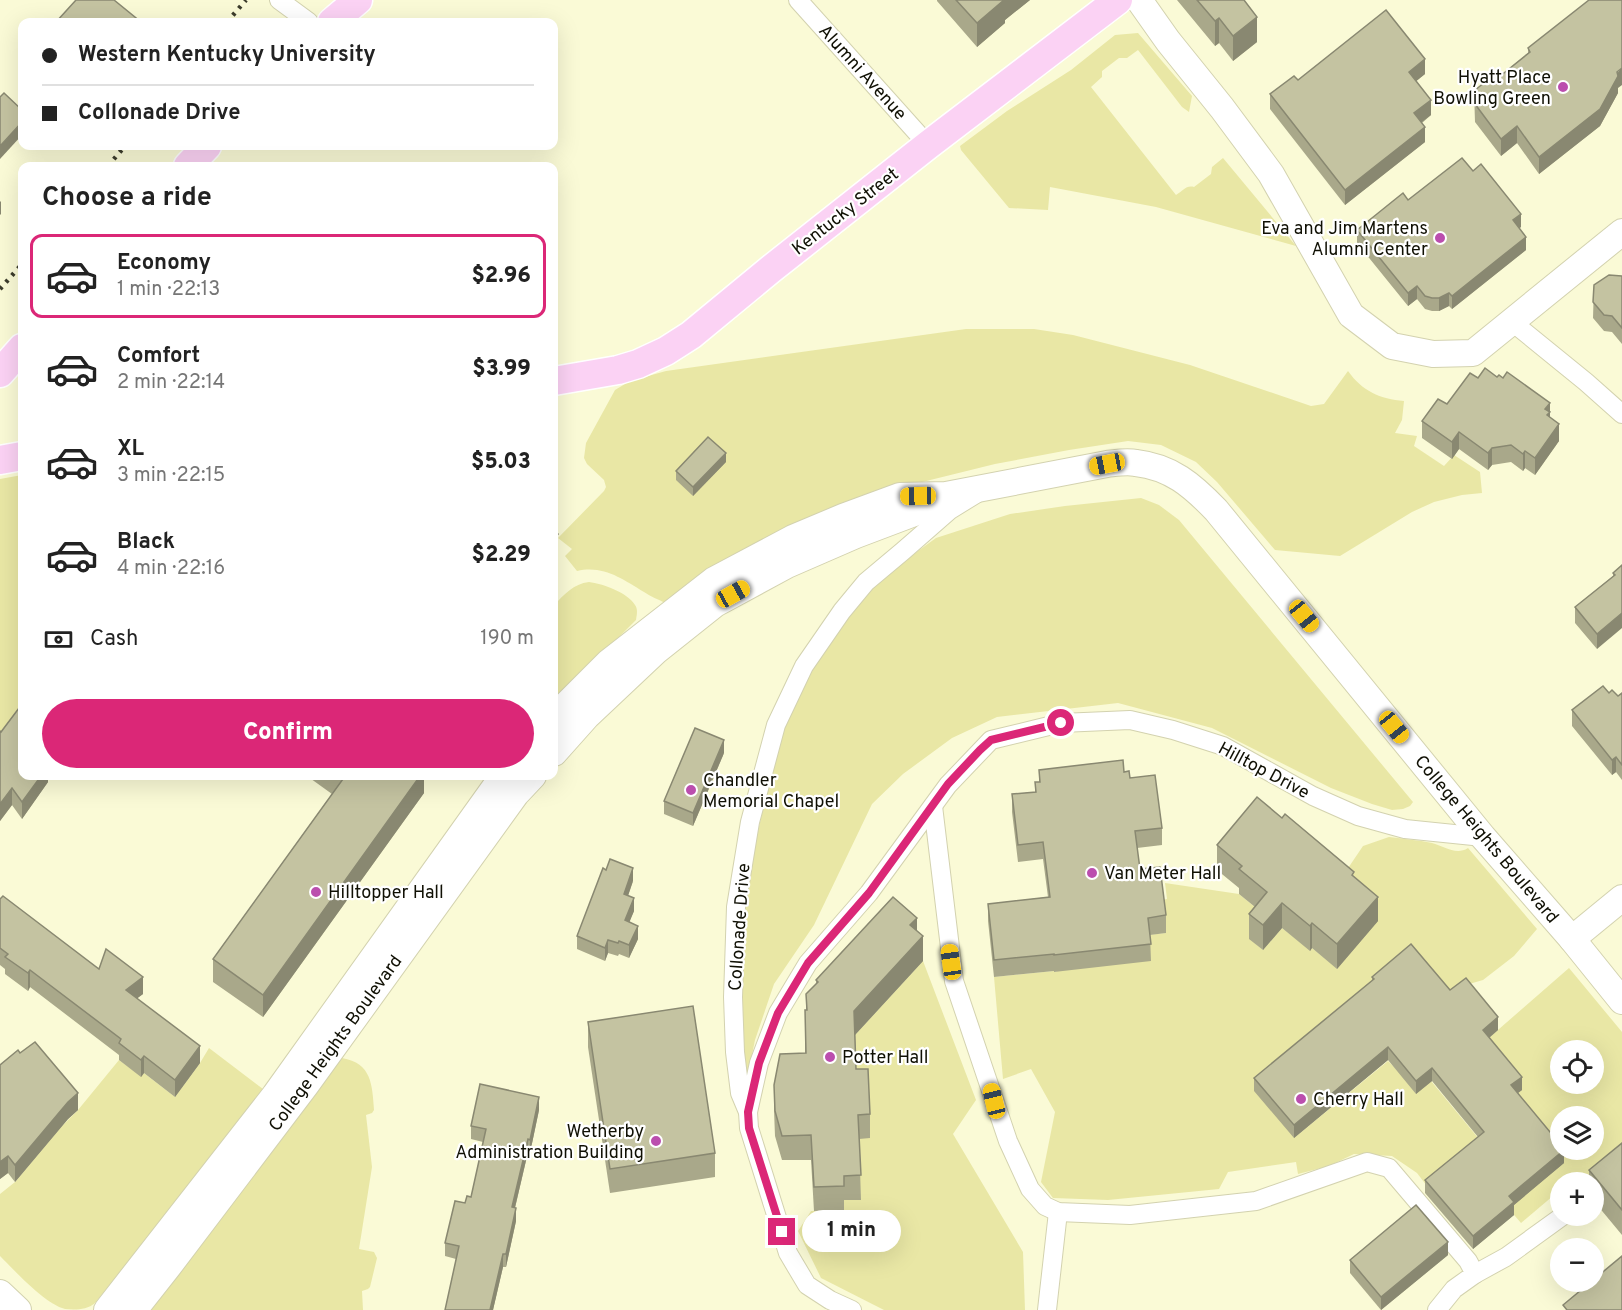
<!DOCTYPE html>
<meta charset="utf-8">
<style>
body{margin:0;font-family:Overpass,sans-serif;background:#f6f6f6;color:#222;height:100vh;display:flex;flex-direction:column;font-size:22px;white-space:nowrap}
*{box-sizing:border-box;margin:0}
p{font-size:20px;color:#767676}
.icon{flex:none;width:33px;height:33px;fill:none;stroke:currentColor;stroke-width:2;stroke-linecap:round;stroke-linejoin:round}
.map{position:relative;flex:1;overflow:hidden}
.panel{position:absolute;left:18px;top:162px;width:540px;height:618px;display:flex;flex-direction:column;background:#fff;border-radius:12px;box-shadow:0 6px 24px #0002}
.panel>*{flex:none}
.banner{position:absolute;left:18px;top:18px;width:540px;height:132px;border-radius:12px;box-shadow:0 6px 24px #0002;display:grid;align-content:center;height:132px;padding:0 24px;background:#fff}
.buttons{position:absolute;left:1550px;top:1040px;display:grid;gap:12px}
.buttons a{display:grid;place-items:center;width:54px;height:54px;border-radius:50%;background:#fff;box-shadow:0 6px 24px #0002;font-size:30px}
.end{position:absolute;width:27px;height:27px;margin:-14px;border:8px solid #db2777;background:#fff;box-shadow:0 0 0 3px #fff}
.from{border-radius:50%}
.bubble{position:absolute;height:42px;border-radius:21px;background:#fff;box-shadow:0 6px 24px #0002;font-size:20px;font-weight:800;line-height:42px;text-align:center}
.car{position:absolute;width:18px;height:36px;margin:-18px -9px;border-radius:8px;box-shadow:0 0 4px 2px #0007;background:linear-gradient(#f5c518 24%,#345 0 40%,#f5c518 0 76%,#345 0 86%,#f5c518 0)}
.banner b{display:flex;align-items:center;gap:21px;height:57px;font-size:22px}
.banner b+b{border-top:2px solid #e0e0e0}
.banner i{width:15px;height:15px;background:#222}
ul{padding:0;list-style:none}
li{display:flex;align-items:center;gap:18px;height:84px;margin:0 12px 9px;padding:0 12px;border:3px solid transparent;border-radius:12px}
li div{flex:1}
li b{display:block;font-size:22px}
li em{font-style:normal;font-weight:800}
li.current{border-color:#db2777}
li>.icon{width:54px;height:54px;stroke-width:1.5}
h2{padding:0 24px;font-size:27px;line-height:72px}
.pay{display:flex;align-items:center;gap:15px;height:66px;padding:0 24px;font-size:22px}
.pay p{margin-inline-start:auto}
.cta{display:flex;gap:12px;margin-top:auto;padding:12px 24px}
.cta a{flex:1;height:69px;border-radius:36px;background:#db2777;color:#fff;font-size:24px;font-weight:800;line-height:69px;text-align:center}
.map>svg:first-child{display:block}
.green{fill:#e9e7a5;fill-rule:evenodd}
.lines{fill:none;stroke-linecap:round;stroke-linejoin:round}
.street-casing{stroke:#d3d2af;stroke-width:20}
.secondary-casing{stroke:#d3d2af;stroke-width:28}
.primary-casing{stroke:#fff;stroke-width:31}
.street{stroke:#fff;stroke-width:18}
.secondary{stroke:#fff;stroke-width:26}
.primary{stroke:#fbd2f4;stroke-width:28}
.rail{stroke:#3c3c2b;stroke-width:4.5;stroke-dasharray:3 6;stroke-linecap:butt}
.wall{fill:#a9a88a}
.shaded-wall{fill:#898871}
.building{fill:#c4c3a1;stroke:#898871;stroke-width:1.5}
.route{stroke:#db2777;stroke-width:8}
.poi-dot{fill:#bb4eae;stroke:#fff;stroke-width:2}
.labels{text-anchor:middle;stroke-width:4.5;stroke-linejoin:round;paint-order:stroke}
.street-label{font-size:18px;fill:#101004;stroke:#fff}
.poi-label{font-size:18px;fill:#101004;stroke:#fff;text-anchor:start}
</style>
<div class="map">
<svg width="1622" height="1310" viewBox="0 0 1622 1310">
<rect width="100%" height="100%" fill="#fafad6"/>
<g class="green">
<path d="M1138 33 1192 96 1189 112 1182 107 1138 50 1127 58H1119L1102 71V77L1091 87 1176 195C1183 191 1186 185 1194 187L1211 174 1212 167 1223 158 1296 246 1156 207 1050 187 1048 210 1009 208 961 150 960 146 1007 111 1071 70 1115 35Z"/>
<path d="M966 329H1034L1073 335 1190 365 1311 406 1324 404 1348 371C1362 391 1380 399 1404 401L1402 420 1395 433 1417 436 1414 446 1444 466 1454 455 1480 472 1482 493 1462 495 1434 502 1412 512 1340 556 1275 550 1217 482 1196 462 1161 445 1128 441 1069 450 995 464 906 486 665 603C658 599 651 597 644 592 622 579 604 565 577 571L565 556 572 549 558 538 604 491 606 487 604 480 587 464 584 458 586 443 615 390 630 381 666 371Z"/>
<path d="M22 475V721L0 748V479Z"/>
<path d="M1141 498 1159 505 1179 520 1413 802 1410 806 1403 809 1392 810 1372 804 1331 788 1212 728 1118 703 997 717 952 738 903 774 872 804 814 925 774 984 755 1040 745 1090 739 995 746 884 778 743 812 664 868 587 936 538 1010 514 1065 506Z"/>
<path d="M589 582C603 584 627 592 635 605 638 609 637 614 636 620L554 702V605C565 594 573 584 589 582Z"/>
<path d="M1389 837C1403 839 1418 840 1432 843 1444 846 1456 856 1468 848L1537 929 1514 956 1483 980 1469 984 1294 1138 1388 1061 1396 1069 1431 1081 1484 1145 1430 1190 1417 1173 1392 1156 1354 1154 1329 1166 1298 1174 1296 1162 1228 1172 1219 1189 1108 1200 1053 1198 1041 1182 1055 1112 1031 1069 1003 1079 994 977 1054 971 1055 972 1148 935 1166 933 1162 900 1167 899 1165 883 1239 894 1267 917 1249 938 1263 950 1282 928 1310 950 1312 948 1338 969V883L1363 846Z"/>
<path d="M923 961 976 1100 953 1134 1023 1252 1025 1310H884L821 1278 798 1231 811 1211 844 1210V1200L856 1094 854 1036Z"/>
<path d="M1569 968 1622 1032V1167L1593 1182H1560V1190L1521 1223 1509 1209 1483 1043ZM1560 1050H1593V1083H1560ZM1560 1116H1593V1149H1560Z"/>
<path d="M209 1048 263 1089 209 1160 95 1303C87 1310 75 1310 65 1309 45 1304 15 1271 0 1256V1194L15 1182 61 1127 78 1110 119 1060 141 1076 144 1073 175 1097 200 1063Z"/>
<path d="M342 1058C372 1063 372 1085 374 1110L372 1113 366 1115 372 1167 359 1249 374 1252 377 1258 370 1287 368 1289 362 1291 363 1310H136L334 1059Z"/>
</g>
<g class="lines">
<g class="street-casing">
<g id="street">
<path d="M279 0 309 22"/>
<path d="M798 0 928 145"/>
<path d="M1511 321 1586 382 1622 414"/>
<path d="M933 806 954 981 1008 1141 1030 1189 1045 1206 1058 1212 1130 1215 1256 1201 1367 1162 1389 1168 1468 1261 1475 1274 1454 1289 1437 1310"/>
<path d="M748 1112 759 1063 778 1013 808 963 869 893 948 785 991 740 1061 723 1130 720 1173 730 1223 746 1313 796 1358 816 1405 829 1483 837"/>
<path d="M1475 1274 1506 1257 1564 1215"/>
<path d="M852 1310 830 1300 807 1285 788 1253 749 1128 748 1112 740 1093 735 1052 733 997 736 907 750 822 776 725 804 666 842 611 866 582 903 551 950 510 976 494"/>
<path d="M1047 1310 1058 1212"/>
</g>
</g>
<g class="secondary-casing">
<g id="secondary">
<path d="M1139 0 1168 41 1222 108 1271 174 1351 315 1392 346 1433 354 1473 353 1622 232"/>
<path d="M554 717 609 662 714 580 793 538 843 517 900 496 946 495 1107 464C1116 463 1127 461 1136 463 1171 467 1192 485 1216 510L1483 837 1572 939 1622 1001"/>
<path d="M554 753 587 716 656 651 715 604 787 565 856 535 930 507 941 499"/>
<path d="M1572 939 1622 898"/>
<path d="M0 1293 18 1310"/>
<path d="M107 1310 275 1095 503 776"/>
<path d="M134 1310 168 1267 306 1085 516 794 533 776"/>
</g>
</g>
<g class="primary-casing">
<g id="primary">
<path d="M332 22 358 0"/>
<path d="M188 166 207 146"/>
<path d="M0 373 22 348"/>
<path d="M554 381 618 370 638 364 666 351 691 335 771 269 928 145 1118 0"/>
<path d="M0 460 22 456"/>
</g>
</g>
<use href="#street" class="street"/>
<use href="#secondary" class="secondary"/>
<use href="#primary" class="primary"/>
<g class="rail">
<path d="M227 22 246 0"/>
<path d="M108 166 125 146"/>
<path d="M0 289 22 264"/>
</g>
</g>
<g class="wall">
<path d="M937 0H1030L1005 20V23L977 47 937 1Z"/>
<path d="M1177 0H1244L1257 42 1233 61 1219 43 1215 46Z"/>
<path d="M1528 48 1618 88V93L1600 126 1539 174 1517 143 1501 156 1475 122 1474 91 1494 81 1528 53Z"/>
<path d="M1425 74 1416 81 1431 115 1422 123 1425 142 1345 205 1270 109V94L1298 80Z"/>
<path d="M1473 171 1521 227 1519 228 1526 250 1452 309 1449 306 1439 311H1432L1425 309 1417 299 1408 306 1357 243V230L1408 200Z"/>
<path d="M1622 276V344L1612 332 1604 331 1593 318 1594 285Z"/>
<path d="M1478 378 1550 417 1559 441 1535 475 1525 468 1523 471 1511 462 1492 465 1488 470 1459 449 1452 459 1422 438V421L1447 404Z"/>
<path d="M726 462 693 496 676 480V471Z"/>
<path d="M1622 565 1597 649 1575 623V607L1613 576V573Z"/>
<path d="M1609 693 1618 696 1622 693V780L1616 772 1612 775 1572 726V710Z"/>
<path d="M0 731 48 776V782L22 819 12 805 0 821Z"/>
<path d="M724 753 693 826 664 814V801Z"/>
<path d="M1039 770 1124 772 1130 778 1162 828V845L1137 848 1140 869 1166 915V933L1150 935 1151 961 1054 972V971L994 977 988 921V904L1048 897 1043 859 1018 862 1012 812V794L1035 792V782H1039Z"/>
<path d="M307 776H424V793L263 1017 213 982V959L332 794Z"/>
<path d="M1282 818 1354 877 1378 921 1337 969 1312 948 1310 951 1282 928 1263 950 1249 939V914L1255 907 1239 894V888L1217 870V845Z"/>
<path d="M633 881 628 896 634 911 629 922 638 939 629 958 619 954 618 956 608 953 605 961 577 949V936Z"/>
<path d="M0 899 99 969 143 994 137 998 200 1063 175 1097 144 1073 141 1077 119 1060V1055L30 987 28 991 5 974V969L0 965Z"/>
<path d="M917 930 923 961 855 1035 856 1069 870 1114V1138L859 1139 861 1200H844V1210L814 1211 811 1160H782L775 1136 774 1110V1085L805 1053V1010H806V994L816 984V980Z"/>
<path d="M1372 977 1450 990 1498 1030 1489 1038 1522 1090 1518 1093 1564 1163 1514 1205V1215L1473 1249 1425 1193V1180L1478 1137 1432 1081 1416 1094 1388 1060 1294 1138 1254 1091V1078L1372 981Z"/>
<path d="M588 1022 715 1153V1177L610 1193 588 1047Z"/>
<path d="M0 1065 78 1110 68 1119 15 1182 8 1173 0 1179Z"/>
<path d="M539 1110 530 1153 528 1152 515 1208 516 1221 506 1267H503L493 1310H445L456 1259 445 1256V1243L465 1203 471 1197 483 1142 471 1139V1126Z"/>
<path d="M1622 1143V1235L1593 1200V1182H1589V1170Z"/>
<path d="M1448 1255 1381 1310 1350 1273V1260Z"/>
</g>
<g class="shaded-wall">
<path d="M1003 0H1030L1005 20V23L977 47V23Z"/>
<path d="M1257 17V42L1233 61V36Z"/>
<path d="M1219 18V43L1215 46V21Z"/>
<path d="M1425 59V74L1409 87V72Z"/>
<path d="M1622 68V85L1618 88V93L1600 126 1539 174V157Z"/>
<path d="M1431 100V115L1414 128V113Z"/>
<path d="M22 122V135L0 159V146Z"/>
<path d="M1517 126V143L1501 156V139Z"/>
<path d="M1425 127V142L1345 205V190Z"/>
<path d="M1 201V214L0 215V202Z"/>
<path d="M1521 214V227L1513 233V220Z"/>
<path d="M1526 237V250L1452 309V296Z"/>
<path d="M1417 286V299L1408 306V293Z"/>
<path d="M1449 293V306L1439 311V298Z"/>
<path d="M1550 403V429L1545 409Z"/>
<path d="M1559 424V441L1535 475V458Z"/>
<path d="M1459 432V449L1452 459V442Z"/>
<path d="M1492 448V465L1488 470V453Z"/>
<path d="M1525 451V468L1523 471V454Z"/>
<path d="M726 453V462L693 496V487Z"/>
<path d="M558 534V551L554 556V539Z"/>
<path d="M1622 613V628L1597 649V634Z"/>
<path d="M724 740V753L693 826V813Z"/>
<path d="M1616 757V772L1612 775V760Z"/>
<path d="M41 776H48V782L22 819V802Z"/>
<path d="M420 776H424V793L263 1017V995Z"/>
<path d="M12 788V805L0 821V804Z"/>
<path d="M633 868V881L624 907V894Z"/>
<path d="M1378 897V921L1337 969V944Z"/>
<path d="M634 898V911L625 933V920Z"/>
<path d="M1282 903V928L1263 950V925Z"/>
<path d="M917 918V942L910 925Z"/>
<path d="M1312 923V948L1310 951V926Z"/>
<path d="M638 926V939L629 958V945Z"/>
<path d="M923 936V961L854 1036V1011Z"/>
<path d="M608 940V953L605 961V948Z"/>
<path d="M30 970V987L28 991V973Z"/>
<path d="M143 977V994L126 1007V990Z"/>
<path d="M1498 1017V1030L1483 1043V1030Z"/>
<path d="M200 1046V1063L175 1097V1080Z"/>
<path d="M1388 1047V1060L1294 1138V1125Z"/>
<path d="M144 1056V1073L141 1077V1060Z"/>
<path d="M1432 1068V1081L1416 1094V1081Z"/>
<path d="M1522 1077V1090L1511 1098V1085Z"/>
<path d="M78 1093V1110L68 1119 15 1182V1165L68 1102Z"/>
<path d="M539 1097V1110L530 1153V1140Z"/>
<path d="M528 1139V1152L512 1220V1207Z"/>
<path d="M1564 1150V1163L1514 1205V1215L1473 1249V1236L1509 1196Z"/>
<path d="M8 1156V1173L0 1179V1162Z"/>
<path d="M516 1208V1221L506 1267V1254Z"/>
<path d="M1448 1242V1255L1381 1310V1297Z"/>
<path d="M503 1254V1267L493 1310H490Z"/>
</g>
<g class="building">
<path d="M76 0H114L141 22H56Z"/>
<path d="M956 0H1004L977 23Z"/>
<path d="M1197 0H1244L1257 17 1233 36 1219 18 1215 21Z"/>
<path d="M1589 0H1622V68L1617 72 1618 76 1600 109 1539 157 1517 126 1501 139 1475 104 1481 99 1474 91 1491 77 1494 81 1530 52 1528 48Z"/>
<path d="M1386 10 1425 59 1409 72 1431 100 1414 113 1425 127 1345 190 1270 94 1294 76 1298 80Z"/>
<path d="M4 93 22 110V122L0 146V97Z"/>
<path d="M1462 158 1473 171 1481 164 1521 214 1513 220 1526 237 1452 296 1449 293 1439 298H1432L1425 296 1417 286 1408 293 1357 230 1403 193 1408 200Z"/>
<path d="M1609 275 1622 276V328L1612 316 1604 315 1593 302 1594 285Z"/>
<path d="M1485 368 1497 377 1499 375 1503 378 1507 372 1550 403 1545 409 1550 412 1547 415 1559 424 1535 458 1525 451 1523 454 1511 445 1492 448 1488 453 1459 432 1452 442 1422 421 1438 399 1447 404 1470 373 1478 378Z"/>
<path d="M708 437 726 453 693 487 676 471Z"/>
<path d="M554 530 558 534 554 539Z"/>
<path d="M1622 565V613L1597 634 1575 607 1615 575 1613 573Z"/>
<path d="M1603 686 1609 693 1612 690 1618 696 1622 693V765L1616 757 1612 760 1572 710Z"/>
<path d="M22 704V776H41L22 802 12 788 0 804V731L1 732Z"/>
<path d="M695 728 724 740 693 813 664 801Z"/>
<path d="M1123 760 1124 772 1129 771 1130 778 1155 775 1162 828 1135 831 1140 869 1160 867 1166 915 1148 918 1151 944 1054 955V954L994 960 988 904 1050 897 1043 842 1018 845 1012 794 1036 792 1035 782H1040L1039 770Z"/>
<path d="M338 776H420L263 995 213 959 343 779Z"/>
<path d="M1257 797 1282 818 1285 814 1354 872 1352 875 1378 897 1337 944 1312 923 1310 926 1282 903 1263 925 1249 914 1267 892 1239 869 1242 866 1217 845Z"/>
<path d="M610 859 633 868 624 894 634 898 625 920 638 926 629 945 619 941 618 943 608 940 605 948 577 936 603 868 606 870Z"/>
<path d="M3 896 99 969 106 949 143 977 126 990 200 1046 175 1080 144 1056 141 1060 119 1043 121 1039 30 970 28 973 5 957 8 954 0 948V899Z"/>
<path d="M893 897 917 918 910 925 923 936 854 1011 856 1069H868L870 1114 858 1115 861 1175 844 1176V1186L814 1187 811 1135 782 1136 775 1111 774 1085 780 1054 806 1053 805 1010H807L806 994 818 982 816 980Z"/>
<path d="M1411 944 1450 990 1466 978 1498 1017 1483 1030 1522 1077 1511 1085 1560 1144V1149L1564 1150 1509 1196 1514 1202 1473 1236 1425 1180 1484 1132 1432 1068 1416 1081 1388 1047 1294 1125 1254 1078 1374 979 1372 977Z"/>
<path d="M693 1006 715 1153 610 1169 588 1022Z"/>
<path d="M35 1042 78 1093 68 1102 15 1165 8 1156 0 1162V1065L18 1050 20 1053Z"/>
<path d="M480 1084 539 1097 530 1140 528 1139 512 1207 516 1208 506 1254H503L490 1310H445L459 1246 445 1243 455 1201 465 1203 467 1196 471 1197 486 1129 471 1126Z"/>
<path d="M1622 1143V1210L1589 1170Z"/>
<path d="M1416 1205 1448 1242 1381 1297 1350 1260Z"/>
<path d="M1622 1256V1310H1567L1563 1305Z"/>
</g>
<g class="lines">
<path class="route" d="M782 1232 749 1128 748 1112 759 1063 778 1013 808 963 869 893 948 784 980 750 991 740 1061 723"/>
</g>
<g class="poi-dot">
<circle cx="1563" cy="87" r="6"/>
<circle cx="1440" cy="238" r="6"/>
<circle cx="691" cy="790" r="6"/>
<circle cx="1092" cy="873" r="6"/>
<circle cx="316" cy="892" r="6"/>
<circle cx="830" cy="1057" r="6"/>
<circle cx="1301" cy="1099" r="6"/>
<circle cx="656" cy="1141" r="6"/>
</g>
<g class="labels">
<g class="street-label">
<text transform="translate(863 72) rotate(48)" y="6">Alumni Avenue</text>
<text transform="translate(845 211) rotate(-38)" y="6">Kentucky Street</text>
<text transform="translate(1264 770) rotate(28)" y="6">Hilltop Drive</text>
<text transform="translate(1487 839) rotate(50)" y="6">College Heights Boulevard</text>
<text transform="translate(739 927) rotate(-86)" y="6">Collonade Drive</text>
<text transform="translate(335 1043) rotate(-54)" y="6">College Heights Boulevard</text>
</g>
<g class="poi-label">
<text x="1551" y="83" text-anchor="end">Hyatt Place<tspan x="1551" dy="21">Bowling Green</tspan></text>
<text x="1428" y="234" text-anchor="end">Eva and Jim Martens<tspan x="1428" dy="21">Alumni Center</tspan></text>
<text x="703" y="786">Chandler<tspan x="703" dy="21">Memorial Chapel</tspan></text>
<text x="1104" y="879">Van Meter Hall</text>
<text x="328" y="898">Hilltopper Hall</text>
<text x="842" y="1063">Potter Hall</text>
<text x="1313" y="1105">Cherry Hall</text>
<text x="644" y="1137" text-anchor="end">Wetherby<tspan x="644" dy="21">Administration Building</tspan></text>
</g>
</g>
</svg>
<div class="buttons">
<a><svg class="icon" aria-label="locate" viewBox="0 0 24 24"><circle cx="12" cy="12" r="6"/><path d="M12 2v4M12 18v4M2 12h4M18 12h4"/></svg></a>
<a><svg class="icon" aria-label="layers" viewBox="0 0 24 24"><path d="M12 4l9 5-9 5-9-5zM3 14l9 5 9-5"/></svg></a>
<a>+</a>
<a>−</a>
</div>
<i class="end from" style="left:1061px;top:723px"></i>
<i class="end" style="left:782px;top:1232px"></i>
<div class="bubble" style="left:802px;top:1210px;width:99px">1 min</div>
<i class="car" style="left:1107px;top:464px;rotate:259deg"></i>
<i class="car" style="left:918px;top:496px;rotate:269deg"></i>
<i class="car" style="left:733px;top:594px;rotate:61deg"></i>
<i class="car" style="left:1304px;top:616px;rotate:141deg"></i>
<i class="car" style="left:1394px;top:727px;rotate:141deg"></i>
<i class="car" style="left:951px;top:962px;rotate:352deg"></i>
<i class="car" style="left:994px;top:1101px;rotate:346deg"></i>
<div class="banner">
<b><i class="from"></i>Western Kentucky University</b>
<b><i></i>Collonade Drive</b>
</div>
<section class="panel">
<h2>Choose a ride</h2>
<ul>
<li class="current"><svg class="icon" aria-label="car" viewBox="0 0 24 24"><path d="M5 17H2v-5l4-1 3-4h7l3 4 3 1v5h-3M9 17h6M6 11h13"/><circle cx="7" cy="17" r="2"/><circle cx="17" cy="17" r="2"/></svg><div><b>Economy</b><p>1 min · 22:13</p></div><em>$2.96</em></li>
<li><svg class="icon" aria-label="car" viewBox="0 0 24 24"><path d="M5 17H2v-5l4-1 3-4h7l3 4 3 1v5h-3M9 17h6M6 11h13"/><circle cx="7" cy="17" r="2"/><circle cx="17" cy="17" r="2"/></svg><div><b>Comfort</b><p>2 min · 22:14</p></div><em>$3.99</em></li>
<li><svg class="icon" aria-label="car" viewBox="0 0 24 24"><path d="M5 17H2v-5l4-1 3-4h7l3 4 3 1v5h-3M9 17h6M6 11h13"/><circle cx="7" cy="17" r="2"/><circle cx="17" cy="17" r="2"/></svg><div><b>XL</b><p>3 min · 22:15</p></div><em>$5.03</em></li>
<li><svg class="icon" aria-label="car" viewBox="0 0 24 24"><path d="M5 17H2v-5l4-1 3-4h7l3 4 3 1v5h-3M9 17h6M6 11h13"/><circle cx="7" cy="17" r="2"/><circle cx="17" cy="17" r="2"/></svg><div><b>Black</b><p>4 min · 22:16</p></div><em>$2.29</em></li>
</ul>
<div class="pay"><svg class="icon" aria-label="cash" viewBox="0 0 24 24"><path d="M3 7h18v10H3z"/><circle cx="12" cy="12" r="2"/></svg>Cash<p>190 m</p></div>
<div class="cta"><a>Confirm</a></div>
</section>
</div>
